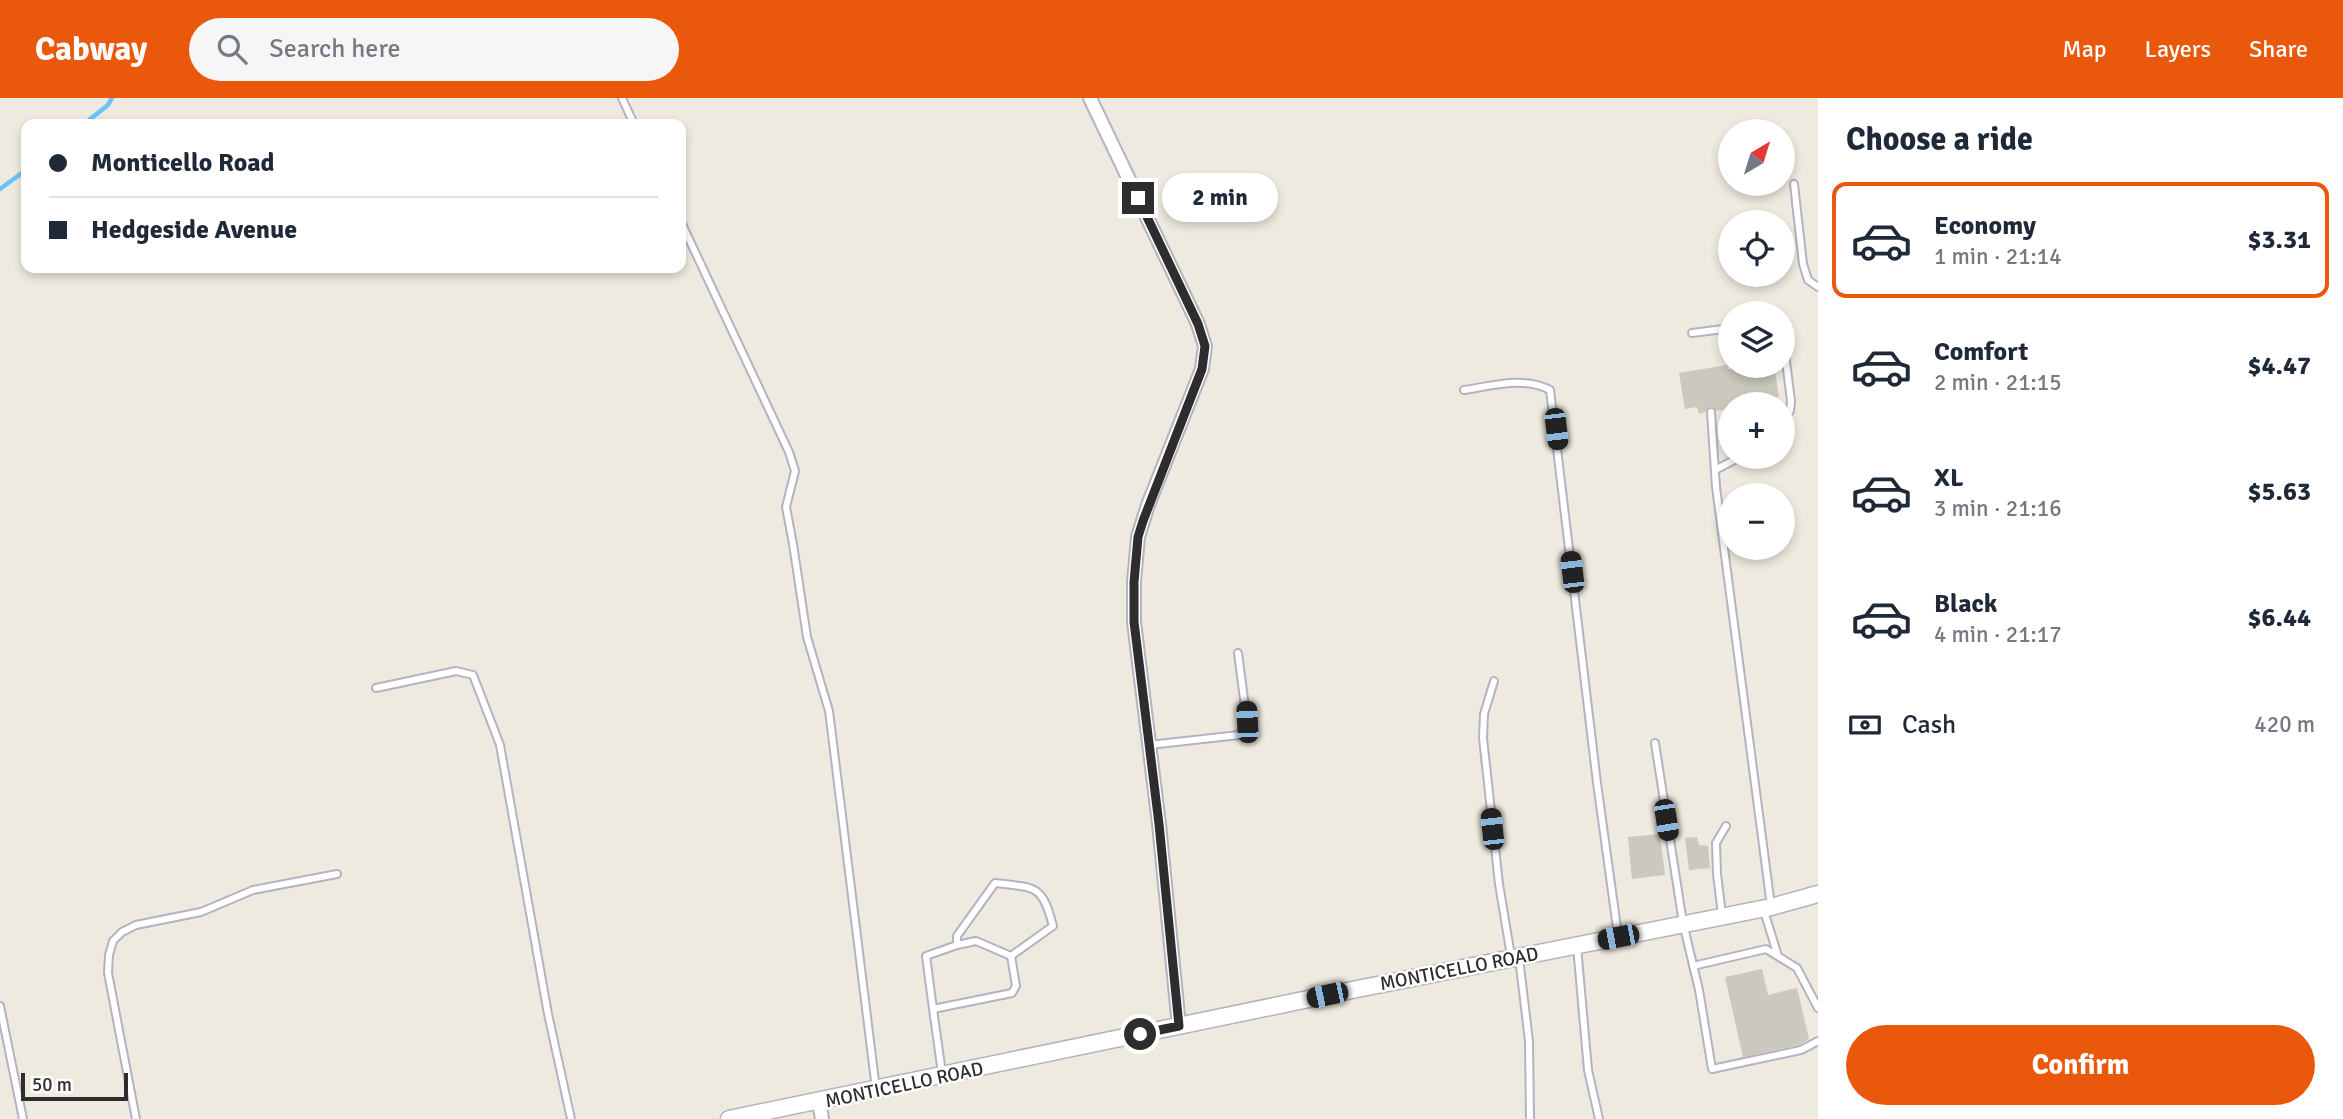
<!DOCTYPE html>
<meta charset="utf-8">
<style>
body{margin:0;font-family:Signika,sans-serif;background:#f6f6f7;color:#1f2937;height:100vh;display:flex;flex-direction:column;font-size:26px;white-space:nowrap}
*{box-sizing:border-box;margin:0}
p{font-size:23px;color:#747a83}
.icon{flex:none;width:38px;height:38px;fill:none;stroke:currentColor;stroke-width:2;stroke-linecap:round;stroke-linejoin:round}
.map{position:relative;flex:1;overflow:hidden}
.sheet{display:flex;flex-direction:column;background:#fff;width:525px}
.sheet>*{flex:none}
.guide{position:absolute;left:21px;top:21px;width:665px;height:154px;border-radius:14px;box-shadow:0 4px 10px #0003;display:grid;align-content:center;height:154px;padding:0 28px;background:#fff}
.needle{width:46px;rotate:38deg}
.controls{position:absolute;left:1718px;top:21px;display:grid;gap:14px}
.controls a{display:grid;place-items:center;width:77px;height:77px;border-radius:50%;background:#fff;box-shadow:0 4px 10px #0003;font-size:35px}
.scale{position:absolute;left:21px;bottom:18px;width:107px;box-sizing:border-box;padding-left:7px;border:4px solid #2d2d2d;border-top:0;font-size:19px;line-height:24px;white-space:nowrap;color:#2d2d2d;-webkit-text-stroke:5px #fff;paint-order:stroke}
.end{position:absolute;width:32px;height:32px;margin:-16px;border:9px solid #2d2d2d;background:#fff;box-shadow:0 0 0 4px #fff}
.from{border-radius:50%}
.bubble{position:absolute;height:49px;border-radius:24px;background:#fff;box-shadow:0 4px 10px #0003;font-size:23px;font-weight:700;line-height:49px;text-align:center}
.car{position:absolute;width:21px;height:42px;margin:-21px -10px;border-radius:9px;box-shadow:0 0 5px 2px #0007;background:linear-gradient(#222 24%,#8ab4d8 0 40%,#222 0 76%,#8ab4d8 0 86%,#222 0)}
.guide b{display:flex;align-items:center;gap:24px;height:66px;font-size:26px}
.guide b+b{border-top:2px solid #e0e1e3}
.guide i{width:18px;height:18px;background:#1f2937}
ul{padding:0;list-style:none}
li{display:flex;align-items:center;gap:21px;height:116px;margin:0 14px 10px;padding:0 14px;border:4px solid transparent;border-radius:14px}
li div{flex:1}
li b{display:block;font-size:26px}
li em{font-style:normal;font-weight:700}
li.selected{border-color:#ea580c}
li>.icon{width:63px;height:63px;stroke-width:1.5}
h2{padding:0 28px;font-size:32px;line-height:84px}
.pay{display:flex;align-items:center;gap:18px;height:77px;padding:0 28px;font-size:26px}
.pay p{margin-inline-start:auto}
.cta{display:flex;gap:14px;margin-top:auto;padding:14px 28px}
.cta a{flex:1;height:80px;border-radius:42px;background:#ea580c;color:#fff;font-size:28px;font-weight:700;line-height:80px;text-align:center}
header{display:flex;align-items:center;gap:42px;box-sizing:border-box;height:98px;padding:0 35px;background:#ea580c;color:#fff}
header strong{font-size:33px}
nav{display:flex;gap:38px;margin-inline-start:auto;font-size:24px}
.search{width:490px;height:63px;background:#f6f6f7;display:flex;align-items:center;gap:18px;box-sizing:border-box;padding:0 24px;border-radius:38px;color:#747a83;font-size:26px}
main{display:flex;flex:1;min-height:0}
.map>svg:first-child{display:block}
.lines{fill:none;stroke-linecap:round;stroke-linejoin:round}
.stream{stroke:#6cc3f7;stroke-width:4.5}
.building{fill:#cbc8bd}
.lane-casing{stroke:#b3b3c1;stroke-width:10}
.street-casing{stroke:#b3b3c1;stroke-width:16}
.secondary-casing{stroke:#b3b3c1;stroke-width:19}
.lane{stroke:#fff;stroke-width:6}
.street{stroke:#fff;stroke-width:12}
.secondary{stroke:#fff;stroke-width:16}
.route{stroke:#2d2d2d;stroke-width:9}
.labels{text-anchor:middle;stroke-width:5;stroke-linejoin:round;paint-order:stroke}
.street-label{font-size:19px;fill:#2d2d2d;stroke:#fff}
</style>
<header>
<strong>Cabway</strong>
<div class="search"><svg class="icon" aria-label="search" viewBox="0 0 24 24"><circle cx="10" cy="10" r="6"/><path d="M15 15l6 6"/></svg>Search here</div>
<nav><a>Map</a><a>Layers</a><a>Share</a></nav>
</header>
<main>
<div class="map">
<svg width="1818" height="1021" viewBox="0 0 1818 1021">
<rect width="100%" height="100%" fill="#efeadf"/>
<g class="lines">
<g class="stream">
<path d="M84 26 108 7 112 0"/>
<path d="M0 91 26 72"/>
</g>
</g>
<g class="building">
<path d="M1727 267 1728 271 1774 268 1779 299 1731 306V311L1716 313 1710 308 1705 314 1699 316 1697 309 1685 311 1679 275Z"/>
<path d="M1660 736 1665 777 1632 781 1628 739Z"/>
<path d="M1697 739 1699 747 1708 748 1710 770 1689 772 1685 740Z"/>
<path d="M1762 871 1768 897 1797 890 1809 941 1799 947 1743 959 1725 879Z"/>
</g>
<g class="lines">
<g class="lane-casing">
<g id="lane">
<path d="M622 0 634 26"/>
<path d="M1794 86 1803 166 1808 182 1818 189"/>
<path d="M681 124 789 354 795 373 786 409 793 446 807 539 829 613 876 991"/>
<path d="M1692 235 1731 230"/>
<path d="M1783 240 1791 303 1790 313 1783 323"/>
<path d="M1464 292C1492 288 1524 278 1550 292L1597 685 1618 837"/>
<path d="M1711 314 1716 389 1771 808"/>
<path d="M1715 372 1740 359"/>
<path d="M1494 583 1484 616 1483 640 1499 786 1511 858"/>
<path d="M376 590 456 573 473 577 500 647 548 916 571 1021"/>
<path d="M1655 645 1683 825 1699 892 1712 971 1801 952 1818 943"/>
<path d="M1149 647 1239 637 1247 624 1238 555"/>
<path d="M1764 813 1778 858"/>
<path d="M1722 817 1717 776 1716 745 1726 728"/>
<path d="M957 847 976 843 1011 858"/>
<path d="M1577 848 1588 972 1599 1021"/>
<path d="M1519 860 1529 943 1530 1021"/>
<path d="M1693 868 1766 851 1797 870 1818 910"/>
<path d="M0 908 23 1021"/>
<path d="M933 911 926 858 957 847V838L995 785C1036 790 1042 786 1053 828L1011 858 1016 888 1012 895 933 911 942 975"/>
<path d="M136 1021 108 875 109 857 113 843 122 834 136 827 201 814 253 792 337 776"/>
</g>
</g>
<g class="street-casing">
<g id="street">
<path d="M1090 0 1198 226 1205 248 1202 271 1148 407 1138 439 1134 484V524L1159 726 1179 928"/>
<path d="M819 1004 822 1021"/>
</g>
</g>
<g class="secondary-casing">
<path id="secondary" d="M729 1021 1352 892 1771 809 1818 796"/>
</g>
<use href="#lane" class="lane"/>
<use href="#street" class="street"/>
<use href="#secondary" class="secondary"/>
</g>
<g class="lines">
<path class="route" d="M1138 100 1198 226 1205 248 1202 271 1143 423 1138 439 1134 484V524L1159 726 1179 928 1140 936"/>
</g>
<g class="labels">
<g class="street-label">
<text transform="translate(1459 870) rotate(-11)" y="7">MONTICELLO ROAD</text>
<text transform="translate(904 986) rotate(-12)" y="7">MONTICELLO ROAD</text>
</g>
</g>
</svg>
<div class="controls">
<a><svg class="needle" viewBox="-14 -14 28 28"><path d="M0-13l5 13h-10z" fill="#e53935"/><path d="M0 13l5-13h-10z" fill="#747a83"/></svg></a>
<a><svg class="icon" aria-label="locate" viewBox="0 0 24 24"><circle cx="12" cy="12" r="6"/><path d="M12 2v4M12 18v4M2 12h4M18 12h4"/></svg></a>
<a><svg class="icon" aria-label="layers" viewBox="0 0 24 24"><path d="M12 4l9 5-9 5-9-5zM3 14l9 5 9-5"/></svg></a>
<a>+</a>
<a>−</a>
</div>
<div class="scale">50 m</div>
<i class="end from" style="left:1140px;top:936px"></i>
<i class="end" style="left:1138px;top:100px"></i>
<div class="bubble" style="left:1162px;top:75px;width:116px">2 min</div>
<i class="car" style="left:1556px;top:331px;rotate:173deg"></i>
<i class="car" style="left:1572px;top:474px;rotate:353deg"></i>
<i class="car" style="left:1247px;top:624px;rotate:357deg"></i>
<i class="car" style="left:1666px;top:722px;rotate:171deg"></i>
<i class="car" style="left:1492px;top:731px;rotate:354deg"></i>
<i class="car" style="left:1618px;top:839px;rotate:259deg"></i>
<i class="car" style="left:1327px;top:897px;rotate:258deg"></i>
<div class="guide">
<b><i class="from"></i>Monticello Road</b>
<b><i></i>Hedgeside Avenue</b>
</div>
</div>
<section class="sheet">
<h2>Choose a ride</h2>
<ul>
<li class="selected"><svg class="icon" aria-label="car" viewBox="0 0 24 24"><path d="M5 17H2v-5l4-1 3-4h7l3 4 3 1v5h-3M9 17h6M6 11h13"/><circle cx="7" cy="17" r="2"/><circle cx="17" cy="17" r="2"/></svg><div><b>Economy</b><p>1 min · 21:14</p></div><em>$3.31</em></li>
<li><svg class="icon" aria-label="car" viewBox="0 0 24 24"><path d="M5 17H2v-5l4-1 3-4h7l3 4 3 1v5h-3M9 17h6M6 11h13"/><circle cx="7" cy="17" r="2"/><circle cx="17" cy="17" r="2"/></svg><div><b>Comfort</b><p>2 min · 21:15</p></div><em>$4.47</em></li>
<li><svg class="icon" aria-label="car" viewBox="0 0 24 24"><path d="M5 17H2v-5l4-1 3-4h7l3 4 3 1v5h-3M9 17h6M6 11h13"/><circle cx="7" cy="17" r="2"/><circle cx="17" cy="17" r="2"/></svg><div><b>XL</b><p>3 min · 21:16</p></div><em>$5.63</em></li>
<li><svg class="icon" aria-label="car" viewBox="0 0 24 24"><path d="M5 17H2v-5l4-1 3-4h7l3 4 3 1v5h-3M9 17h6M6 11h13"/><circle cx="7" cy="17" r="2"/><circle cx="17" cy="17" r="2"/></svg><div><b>Black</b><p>4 min · 21:17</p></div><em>$6.44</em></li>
</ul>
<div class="pay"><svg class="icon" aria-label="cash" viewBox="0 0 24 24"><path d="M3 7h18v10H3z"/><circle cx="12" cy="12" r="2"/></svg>Cash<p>420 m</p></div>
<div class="cta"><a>Confirm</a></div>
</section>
</main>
